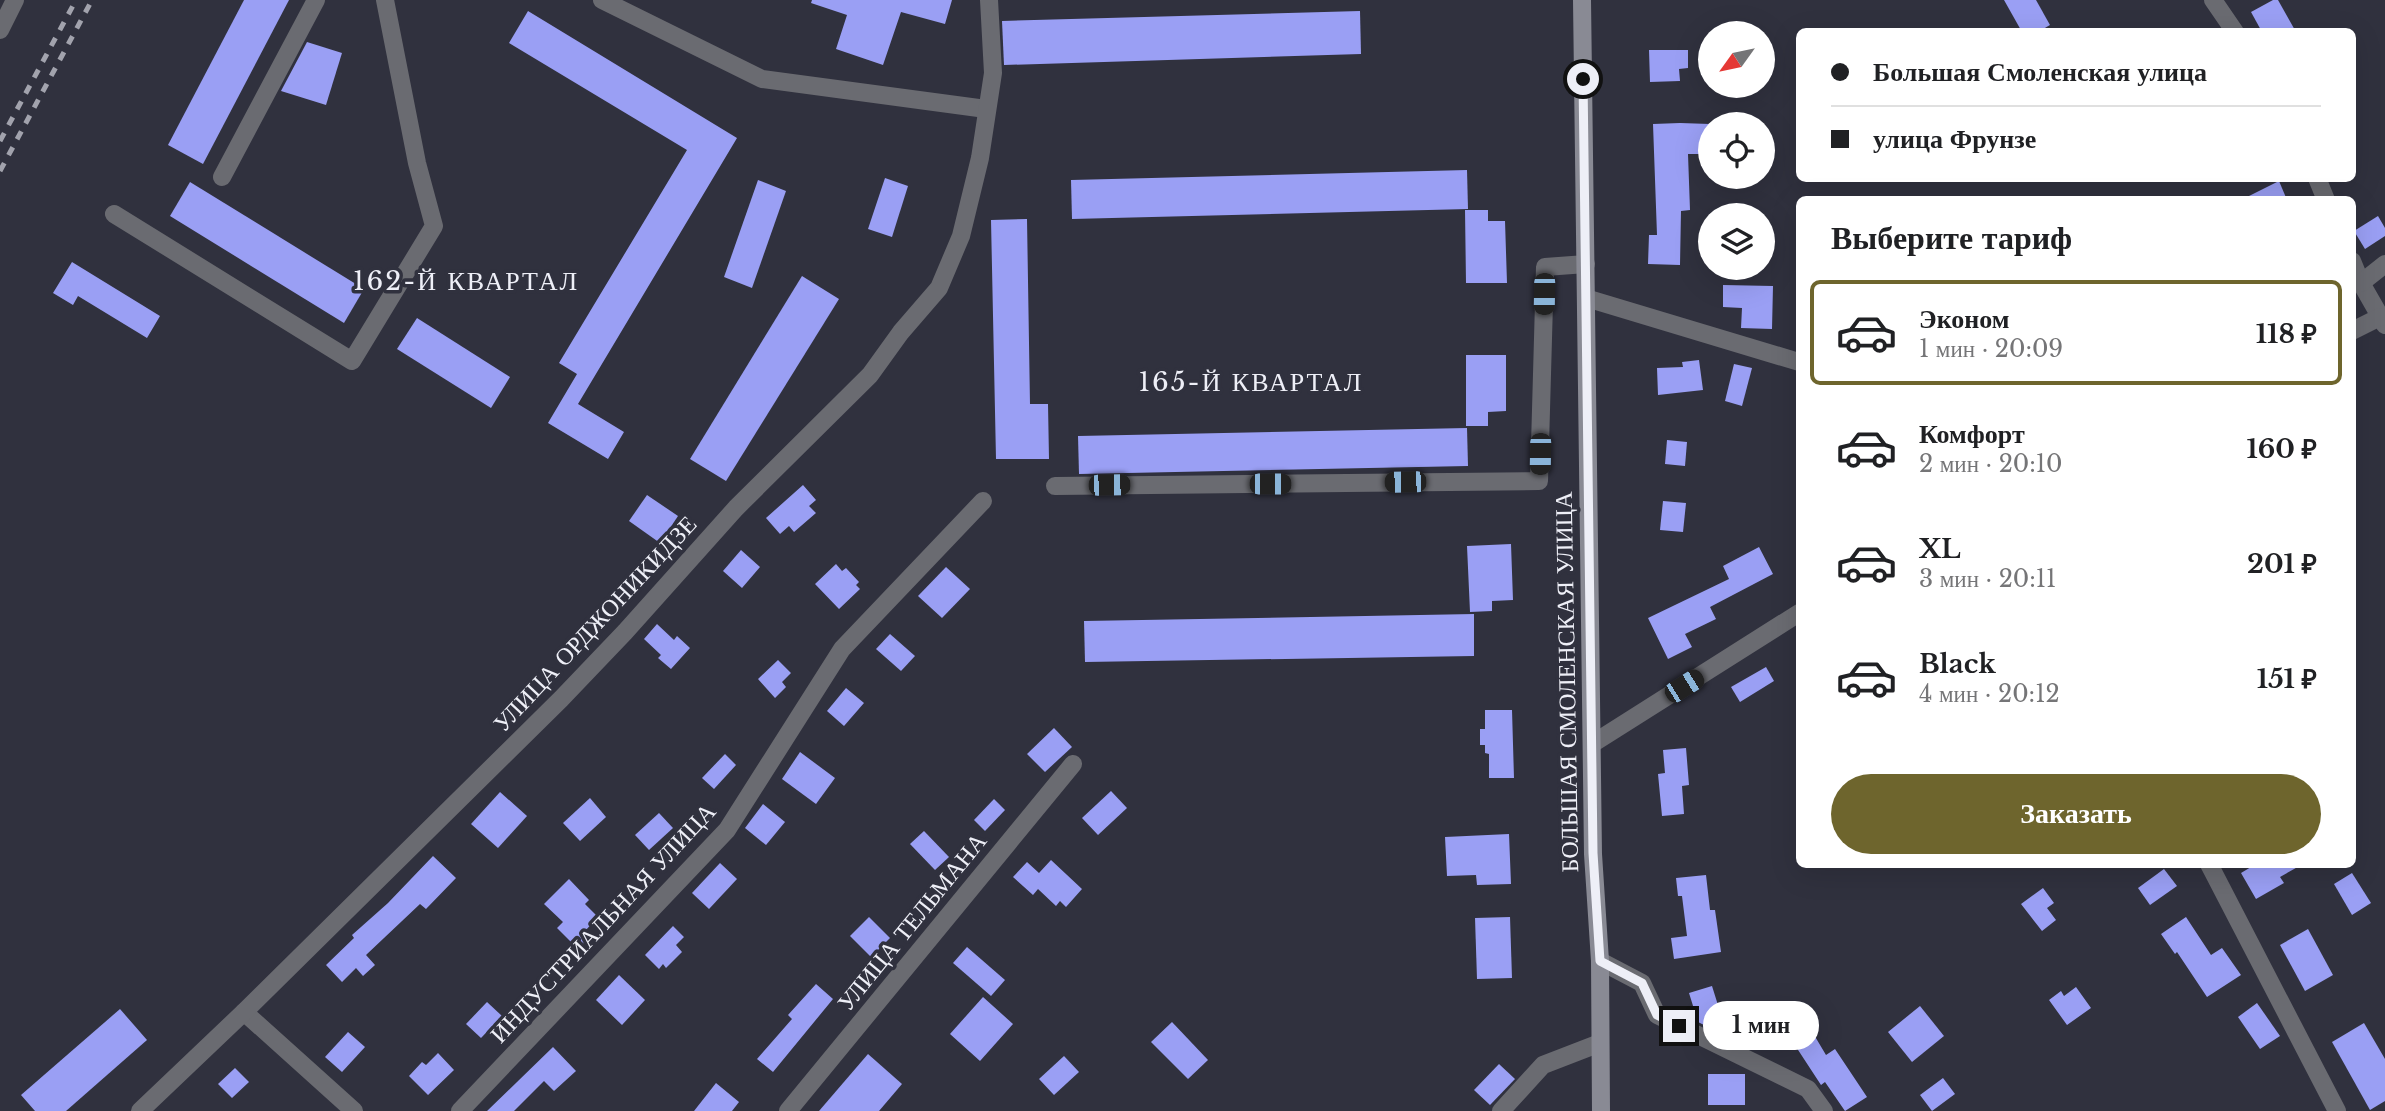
<!DOCTYPE html>
<html lang="ru">
<meta charset="utf-8">
<style>
body{margin:0;font-family:"Libre Baskerville",serif;background:#f6f6f6;color:#202124;height:100vh;display:flex;flex-direction:column;font-size:26px;white-space:nowrap}
*{box-sizing:border-box;margin:0}
p{font-size:23px;color:#757577}
.icon{flex:none;width:38px;height:38px;fill:none;stroke:currentColor;stroke-width:2;stroke-linecap:round;stroke-linejoin:round}
.map{position:relative;flex:1;overflow:hidden}
.details{position:absolute;left:1796px;top:196px;width:560px;height:672px;display:flex;flex-direction:column;background:#fff;border-radius:10px;box-shadow:0 7px 28px #0002}
.details>*{flex:none}
.top-card{position:absolute;left:1796px;top:28px;width:560px;height:154px;border-radius:10px;box-shadow:0 7px 28px #0002;display:grid;align-content:center;height:154px;padding:0 35px;background:#fff}
.needle{width:46px;rotate:237deg}
.tools{position:absolute;left:1698px;top:21px;display:grid;gap:14px}
.tools a{display:grid;place-items:center;width:77px;height:77px;border-radius:50%;background:#fff;box-shadow:0 7px 28px #0002;font-size:35px}
.end{position:absolute;width:32px;height:32px;margin:-16px;border:9px solid #eeeff7;background:#111;box-shadow:0 0 0 4px #111}
.from{border-radius:50%}
.bubble{position:absolute;height:49px;border-radius:24px;background:#fff;box-shadow:0 7px 28px #0002;font-size:23px;font-weight:700;line-height:49px;text-align:center}
.car{position:absolute;width:21px;height:42px;margin:-21px -10px;border-radius:9px;box-shadow:0 0 5px 2px #0007;background:linear-gradient(#222 24%,#8ab4d8 0 40%,#222 0 76%,#8ab4d8 0 86%,#222 0)}
.top-card b{display:flex;align-items:center;gap:24px;height:66px;font-size:26px}
.top-card b+b{border-top:2px solid #e0e0e0}
.top-card i{width:18px;height:18px;background:#202124}
ul{padding:0;list-style:none}
li{display:flex;align-items:center;gap:21px;height:105px;margin:0 14px 10px;padding:0 21px;border:4px solid transparent;border-radius:10px}
li div{flex:1}
li b{display:block;font-size:26px}
li em{font-style:normal;font-weight:700}
li.selected{border-color:#6e652d}
li>.icon{width:63px;height:63px;stroke-width:1.5}
h2{padding:0 35px;font-size:32px;line-height:84px}
.button{display:flex;gap:14px;margin-top:auto;padding:14px 35px}
.button a{flex:1;height:80px;border-radius:42px;background:#6e652d;color:#fff;font-size:28px;font-weight:700;line-height:80px;text-align:center}
.map>svg:first-child{display:block}
.building{fill:#9a9ff4}
.lines{fill:none;stroke-linecap:round;stroke-linejoin:round}
.minor{stroke:#6a6b71;stroke-width:18}
.secondary{stroke:#898a94;stroke-width:18}
.rail{stroke:#a2a3ad;stroke-width:5;stroke-dasharray:9 9;stroke-linecap:butt}
.route{stroke:#eeeff7;stroke-width:9}
.labels{text-anchor:middle;stroke-width:7;stroke-linejoin:round;paint-order:stroke}
.street-label{font-size:24px;fill:#eeeff7;stroke:#30313e}
.neighbourhood-label{font-size:26px;letter-spacing:2px;fill:#eeeff7;stroke:#30313e}
</style>
<div class="map">
<svg width="2385" height="1111" viewBox="0 0 2385 1111">
<rect width="100%" height="100%" fill="#30313e"/>
<g class="building">
<path d="M244 0H289L203 164 168 145Z"/>
<path d="M812 0H952L945 24 901 12 883 65 836 49 847 15 811 3Z"/>
<path d="M2004 0H2036L2050 25 2038 32H2022Z"/>
<path d="M2273 0H2278L2296 32H2262L2251 12Z"/>
<path d="M528 11 737 138 578 404 624 432 608 459 548 423 577 374 559 363 687 150 509 43Z"/>
<path d="M1360 11 1361 54 1004 65 1002 21Z"/>
<path d="M307 42 342 53 326 105 281 91Z"/>
<path d="M1649 50H1688V68L1679 69 1680 81 1650 82Z"/>
<path d="M1680 123 1710 124V154H1688L1690 210 1681 211 1680 265 1648 264 1649 235H1657L1653 124Z"/>
<path d="M1467 170 1468 209 1072 219 1071 180Z"/>
<path d="M885 178 908 186 892 237 868 229Z"/>
<path d="M758 180 786 191 752 288 724 277Z"/>
<path d="M2279 181 2287 200H2241Z"/>
<path d="M190 182 364 289 344 323 170 216Z"/>
<path d="M1465 210H1488V221H1505L1507 283H1466Z"/>
<path d="M2378 216 2385 228V236L2365 249 2354 231Z"/>
<path d="M1027 219 1030 404H1048L1049 459H996L991 220Z"/>
<path d="M72 262 160 316 147 338 78 296 73 305 53 293Z"/>
<path d="M802 276 839 299 726 481 690 459Z"/>
<path d="M1723 285 1773 286 1772 329 1741 328 1742 308 1723 307Z"/>
<path d="M417 318 510 377 491 408 397 349Z"/>
<path d="M1466 355H1506V411L1488 412V426H1466Z"/>
<path d="M1699 360 1703 390 1658 395 1657 368 1683 367 1682 362Z"/>
<path d="M1734 364 1752 368 1742 406 1725 401Z"/>
<path d="M1467 428 1468 466 1079 474 1078 436Z"/>
<path d="M1667 440 1687 442 1685 466 1665 464Z"/>
<path d="M803 485 816 500 809 506 816 513 794 532 789 526 780 534 766 518Z"/>
<path d="M647 495 678 516 660 543 629 521Z"/>
<path d="M1663 501 1686 503 1683 532 1660 530Z"/>
<path d="M1511 544 1513 600 1492 601V611L1470 612 1467 546Z"/>
<path d="M1759 547 1773 574 1710 607 1716 619 1685 634 1692 647 1668 659 1648 618 1729 579 1723 566Z"/>
<path d="M741 550 760 567 742 588 723 571Z"/>
<path d="M836 564 842 571 846 568 859 582 856 585 860 589 839 609 815 584Z"/>
<path d="M946 567 970 589 942 618 918 596Z"/>
<path d="M1474 614V656L1085 662 1084 621Z"/>
<path d="M657 624 674 640 677 636 690 648 671 669 658 658 661 655 644 639Z"/>
<path d="M890 634 915 656 901 671 876 649Z"/>
<path d="M778 660 791 673 782 682 786 687 775 698 758 679Z"/>
<path d="M1766 667 1774 681 1740 702 1731 687Z"/>
<path d="M846 688 864 703 844 726 827 711Z"/>
<path d="M1485 710H1512L1514 778H1489V754L1485 753V745H1480V729H1485Z"/>
<path d="M1054 728 1072 747 1045 772 1027 754Z"/>
<path d="M1686 748 1689 785 1682 786 1684 814 1662 816 1658 774 1665 773 1663 750Z"/>
<path d="M800 752 835 778 816 804 782 779Z"/>
<path d="M725 754 736 765 714 789 702 778Z"/>
<path d="M1111 791 1127 808 1098 835 1082 818Z"/>
<path d="M500 792 527 816 498 848 471 824Z"/>
<path d="M590 798 606 817 580 841 563 823Z"/>
<path d="M994 799 1005 810 985 831 974 820Z"/>
<path d="M763 804 785 822 766 845 745 828Z"/>
<path d="M659 813 673 828 649 850 635 835Z"/>
<path d="M924 831 949 857 935 870 910 844Z"/>
<path d="M1509 834 1511 884 1477 885 1476 875 1447 876 1445 837Z"/>
<path d="M433 856 456 878 426 909 420 904 366 955 375 965 363 976 356 968 342 982 326 965 354 938 352 935 388 903Z"/>
<path d="M1051 860 1082 889 1066 907 1060 901 1056 906 1038 889 1033 895 1013 877 1027 862 1039 873Z"/>
<path d="M720 863 737 879 709 909 692 893Z"/>
<path d="M2256 864H2303L2280 877 2284 883 2256 899 2241 873Z"/>
<path d="M2164 869 2177 886 2150 905 2138 888Z"/>
<path d="M2352 873 2371 903 2352 915 2334 884Z"/>
<path d="M1706 875 1710 910H1715L1721 952 1674 959 1671 938 1687 936 1682 896H1678L1676 878Z"/>
<path d="M569 879 589 900 585 904 598 917 585 931 591 936 578 949 557 928 563 922 544 904Z"/>
<path d="M2043 888 2054 903 2047 908 2056 920 2042 931 2021 904Z"/>
<path d="M869 917 890 938 871 957 850 936Z"/>
<path d="M1510 917 1512 978 1477 979 1475 918Z"/>
<path d="M2186 917 2211 955 2222 948 2241 975 2207 997 2177 952 2175 954 2161 934Z"/>
<path d="M673 926 684 937 676 945 682 952 666 968 663 964 659 969 645 955Z"/>
<path d="M2308 929 2333 975 2305 991 2280 945Z"/>
<path d="M967 947 1005 980 991 996 953 963Z"/>
<path d="M619 975 645 1000 622 1025 596 1000Z"/>
<path d="M816 984 833 999 773 1072 757 1059 792 1019 788 1015Z"/>
<path d="M1712 986 1723 1021 1706 1026 1698 1022 1689 993Z"/>
<path d="M2076 987 2091 1008 2067 1025 2049 1000 2061 991 2064 996Z"/>
<path d="M983 997 1013 1024 980 1061 950 1034Z"/>
<path d="M487 1002 502 1016 481 1038 466 1024Z"/>
<path d="M2257 1003 2280 1036 2260 1049 2238 1017Z"/>
<path d="M1920 1006 1944 1036 1912 1062 1888 1032Z"/>
<path d="M120 1009 147 1040 66 1111H35L21 1095Z"/>
<path d="M1804 1018 1826 1055 1835 1049 1867 1097 1845 1111 1825 1082 1821 1085 1785 1030Z"/>
<path d="M1172 1022 1208 1060 1188 1079 1151 1042Z"/>
<path d="M2364 1023 2385 1059V1101L2370 1110 2332 1042Z"/>
<path d="M348 1032 365 1047 342 1072 325 1057Z"/>
<path d="M553 1047 576 1071 554 1091 544 1081 514 1111H487Z"/>
<path d="M438 1053 454 1070 428 1095 409 1076 422 1062 426 1065Z"/>
<path d="M868 1054 902 1084 879 1111H819Z"/>
<path d="M1064 1056 1079 1072 1054 1095 1039 1079Z"/>
<path d="M1499 1064 1515 1079 1490 1105 1474 1090Z"/>
<path d="M235 1068 249 1082 232 1098 218 1084Z"/>
<rect x="1708" y="1074" width="37" height="31"/>
<path d="M1943 1078 1955 1094 1932 1111 1920 1095Z"/>
<path d="M716 1083 739 1102 732 1111H694Z"/>
</g>
<g class="lines">
<g class="minor">
<path d="M602 0 762 79 986 109"/>
<path d="M2213 0 2235 32"/>
<path d="M0 30 15 0"/>
<path d="M222 177 316 0"/>
<path d="M2317 178 2326 200"/>
<path d="M114 214 352 361 434 226 417 163 385 0"/>
<path d="M2352 261 2361 283 2385 325"/>
<path d="M2361 283 2385 264"/>
<path d="M1586 298 1799 362"/>
<path d="M2352 331 2380 317"/>
<path d="M1055 486 1539 481 1545 267 1586 264"/>
<path d="M1592 744 1799 613"/>
<path d="M2209 864 2337 1111"/>
<path d="M1600 961 1642 983 1657 1015 1808 1089 1824 1111"/>
<path d="M244 1012 354 1111"/>
<path d="M140 1111 244 1012 561 699 625 632 736 508 870 375 901 332 939 288 961 236 980 158 993 73 989 0"/>
<path d="M460 1111 727 830 842 649 983 501"/>
<path d="M788 1111 1073 764"/>
<path d="M1501 1111 1543 1065 1600 1043"/>
</g>
<path class="secondary" d="M1582 0 1593 854 1600 961 1601 1111"/>
<g class="rail">
<path d="M0 141 76 0"/>
<path d="M0 171 92 0"/>
</g>
</g>
<g class="lines">
<path class="route" d="M1583 79 1593 853 1600 961 1642 983 1657 1015 1679 1026"/>
</g>
<g class="labels">
<g class="street-label">
<text transform="translate(595 624) rotate(-47)" y="8">УЛИЦА ОРДЖОНИКИДЗЕ</text>
<text transform="translate(1567 682) rotate(-91)" y="8">БОЛЬШАЯ СМОЛЕНСКАЯ УЛИЦА</text>
<text transform="translate(912 922) rotate(-51)" y="8">УЛИЦА ТЕЛЬМАНА</text>
<text transform="translate(603 923) rotate(-47)" y="8">ИНДУСТРИАЛЬНАЯ УЛИЦА</text>
</g>
<g class="neighbourhood-label">
<text x="466" y="290">162-Й КВАРТАЛ</text>
<text x="1251" y="391">165-Й КВАРТАЛ</text>
</g>
</g>
</svg>
<div class="tools">
<a><svg class="needle" viewBox="-14 -14 28 28"><path d="M0-13l5 13h-10z" fill="#e53935"/><path d="M0 13l5-13h-10z" fill="#757577"/></svg></a>
<a><svg class="icon" aria-label="locate" viewBox="0 0 24 24"><circle cx="12" cy="12" r="6"/><path d="M12 2v4M12 18v4M2 12h4M18 12h4"/></svg></a>
<a><svg class="icon" aria-label="layers" viewBox="0 0 24 24"><path d="M12 4l9 5-9 5-9-5zM3 14l9 5 9-5"/></svg></a>
</div>
<i class="end from" style="left:1583px;top:79px"></i>
<i class="end" style="left:1679px;top:1026px"></i>
<div class="bubble" style="left:1703px;top:1001px;width:116px">1 мин</div>
<i class="car" style="left:1544px;top:294px;rotate:181deg"></i>
<i class="car" style="left:1540px;top:454px;rotate:181deg"></i>
<i class="car" style="left:1405px;top:482px;rotate:269deg"></i>
<i class="car" style="left:1270px;top:484px;rotate:90deg"></i>
<i class="car" style="left:1109px;top:485px;rotate:89deg"></i>
<i class="car" style="left:1684px;top:686px;rotate:58deg"></i>
<div class="top-card">
<b><i class="from"></i>Большая Смоленская улица</b>
<b><i></i>улица Фрунзе</b>
</div>
<section class="details">
<h2>Выберите тариф</h2>
<ul>
<li class="selected"><svg class="icon" aria-label="car" viewBox="0 0 24 24"><path d="M5 17H2v-5l4-1 3-4h7l3 4 3 1v5h-3M9 17h6M6 11h13"/><circle cx="7" cy="17" r="2"/><circle cx="17" cy="17" r="2"/></svg><div><b>Эконом</b><p>1 мин · 20:09</p></div><em>118 ₽</em></li>
<li><svg class="icon" aria-label="car" viewBox="0 0 24 24"><path d="M5 17H2v-5l4-1 3-4h7l3 4 3 1v5h-3M9 17h6M6 11h13"/><circle cx="7" cy="17" r="2"/><circle cx="17" cy="17" r="2"/></svg><div><b>Комфорт</b><p>2 мин · 20:10</p></div><em>160 ₽</em></li>
<li><svg class="icon" aria-label="car" viewBox="0 0 24 24"><path d="M5 17H2v-5l4-1 3-4h7l3 4 3 1v5h-3M9 17h6M6 11h13"/><circle cx="7" cy="17" r="2"/><circle cx="17" cy="17" r="2"/></svg><div><b>XL</b><p>3 мин · 20:11</p></div><em>201 ₽</em></li>
<li><svg class="icon" aria-label="car" viewBox="0 0 24 24"><path d="M5 17H2v-5l4-1 3-4h7l3 4 3 1v5h-3M9 17h6M6 11h13"/><circle cx="7" cy="17" r="2"/><circle cx="17" cy="17" r="2"/></svg><div><b>Black</b><p>4 мин · 20:12</p></div><em>151 ₽</em></li>
</ul>
<div class="button"><a>Заказать</a></div>
</section>
</div>
